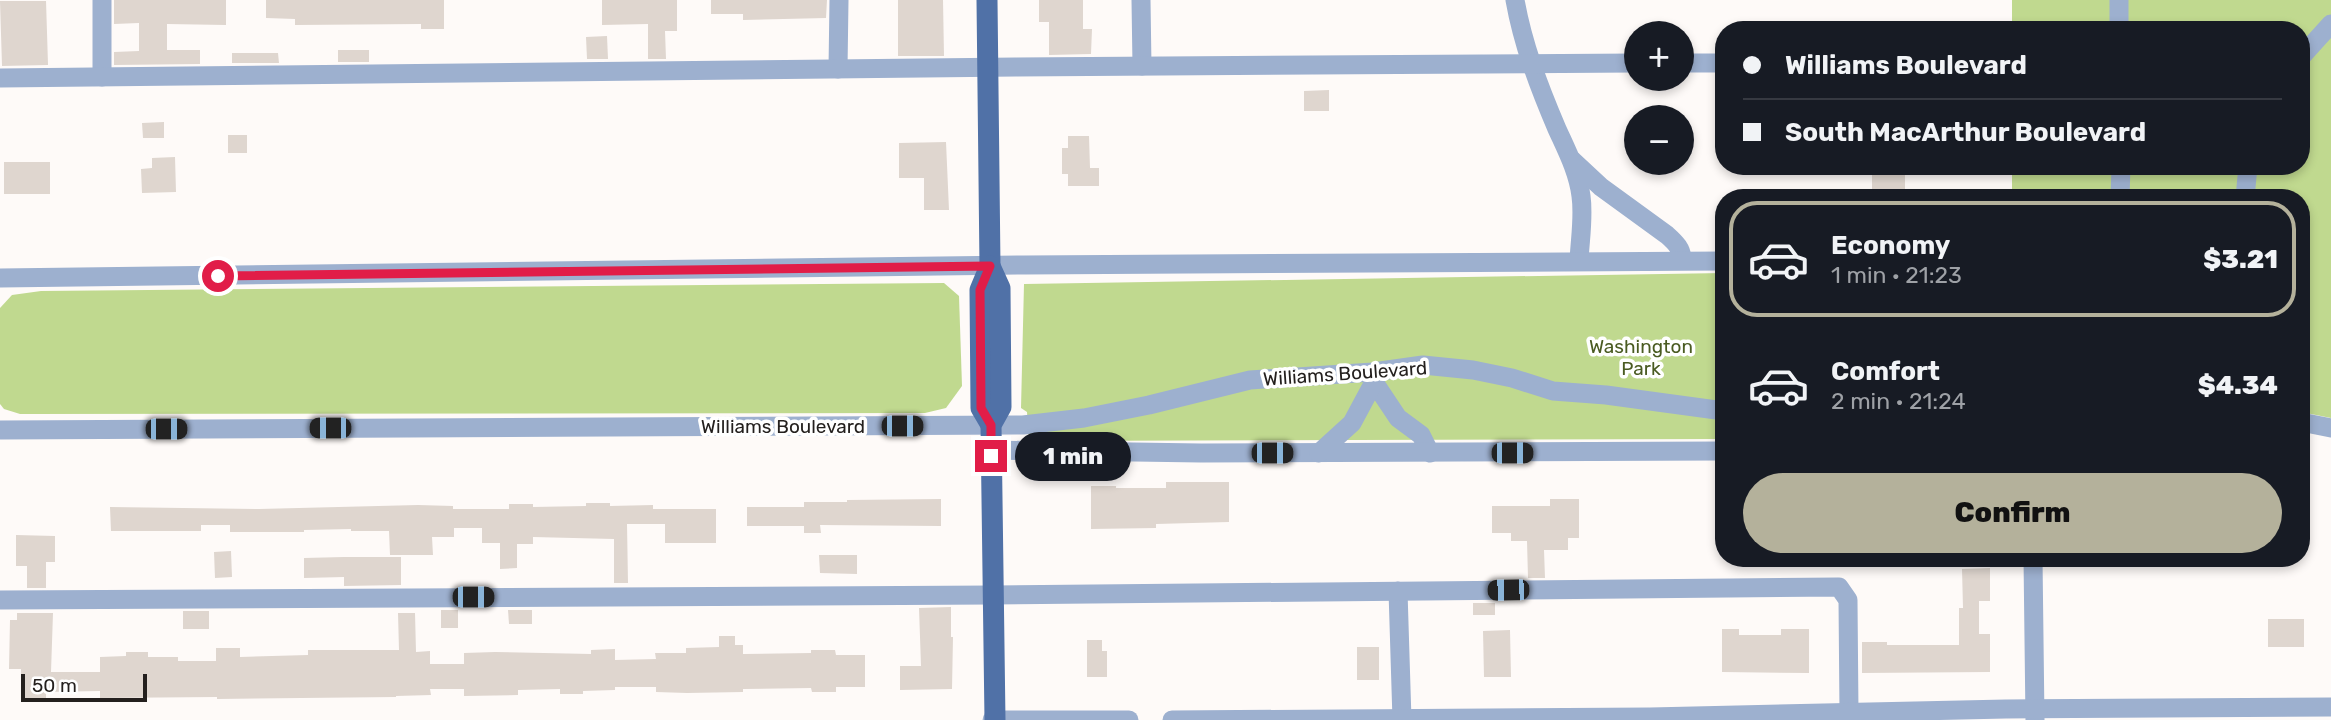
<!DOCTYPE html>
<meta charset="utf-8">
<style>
body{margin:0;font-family:Rubik,sans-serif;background:#20242c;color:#f1f3f6;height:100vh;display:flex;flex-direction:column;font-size:26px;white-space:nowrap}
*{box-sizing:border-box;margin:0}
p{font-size:23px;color:#9ea1a6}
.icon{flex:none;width:38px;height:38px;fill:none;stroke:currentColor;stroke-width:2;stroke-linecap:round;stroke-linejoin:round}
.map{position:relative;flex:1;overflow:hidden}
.side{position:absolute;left:1715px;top:189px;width:595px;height:378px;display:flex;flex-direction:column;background:#171b24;border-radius:28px;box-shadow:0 4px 10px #0003}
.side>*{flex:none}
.hud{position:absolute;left:1715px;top:21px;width:595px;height:154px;border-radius:28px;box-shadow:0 4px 10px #0003;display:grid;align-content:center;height:154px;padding:0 28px;background:#171b24}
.tools{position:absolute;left:1624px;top:21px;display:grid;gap:14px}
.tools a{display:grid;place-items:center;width:70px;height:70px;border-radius:50%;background:#171b24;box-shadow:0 4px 10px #0003;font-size:35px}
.scale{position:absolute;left:21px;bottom:18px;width:126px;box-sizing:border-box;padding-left:7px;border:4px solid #24201e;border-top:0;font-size:19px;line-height:24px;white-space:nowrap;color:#24201e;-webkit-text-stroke:5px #fff;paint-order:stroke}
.end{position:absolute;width:32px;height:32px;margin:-16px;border:9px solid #e11d48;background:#fff;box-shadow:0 0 0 4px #fff}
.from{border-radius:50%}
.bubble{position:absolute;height:49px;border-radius:24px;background:#171b24;box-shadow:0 4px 10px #0003;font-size:23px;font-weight:800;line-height:49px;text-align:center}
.car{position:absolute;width:21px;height:42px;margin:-21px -10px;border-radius:9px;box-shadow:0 0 5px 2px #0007;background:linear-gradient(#222 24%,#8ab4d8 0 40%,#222 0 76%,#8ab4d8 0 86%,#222 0)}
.hud b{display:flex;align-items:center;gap:24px;height:66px;font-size:26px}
.hud b+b{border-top:2px solid #363941}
.hud i{width:18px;height:18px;background:#f1f3f6}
ul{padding:12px 0 0;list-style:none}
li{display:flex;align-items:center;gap:21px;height:116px;margin:0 14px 10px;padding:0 14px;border:4px solid transparent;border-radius:28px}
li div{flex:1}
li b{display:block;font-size:26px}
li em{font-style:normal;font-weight:800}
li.active{border-color:#b4b19b}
li>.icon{width:63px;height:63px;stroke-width:1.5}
.cta{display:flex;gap:14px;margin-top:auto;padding:14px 28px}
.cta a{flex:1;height:80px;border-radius:42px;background:#b4b19b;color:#111;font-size:28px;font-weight:800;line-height:80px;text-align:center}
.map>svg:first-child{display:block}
.green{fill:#c0d98f}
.building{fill:#dfd6cf}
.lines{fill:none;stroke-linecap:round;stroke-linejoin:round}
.minor{stroke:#9db0cf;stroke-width:19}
.major{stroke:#5071a7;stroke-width:21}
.route{stroke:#e11d48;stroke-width:9}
.labels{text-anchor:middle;stroke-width:7;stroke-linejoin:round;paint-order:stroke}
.park-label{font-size:19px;fill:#4a5b22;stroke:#fff}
.street-label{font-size:19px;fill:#24201e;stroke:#fff}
</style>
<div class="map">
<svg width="2331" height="720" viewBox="0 0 2331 720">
<rect width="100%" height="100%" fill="#fefaf8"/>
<g class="green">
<path d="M2012 0H2331V418L2301 412V198H2012V166H2301V30H2012Z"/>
<path d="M1724 273V439L1029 441 1027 412 1021 408 1024 284Z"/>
<path d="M944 283 959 296 962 386 946 408 925 413 20 414 4 409 0 404V308L12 295 41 291Z"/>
</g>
<g class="building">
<path d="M114 0H226V25L167 24V50H200V64L114 65V52L139 51V23L114 24Z"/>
<path d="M266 0H444V29H421V24L295 25V19L266 18Z"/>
<path d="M602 0H677V31H665L666 59H648V24L602 25Z"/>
<path d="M711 0H827L826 18 743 20V14H711Z"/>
<path d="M898 0H943L944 56H898Z"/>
<path d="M1039 0H1083V29H1092L1091 54 1049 55V22H1039Z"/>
<path d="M0 1H46L48 65 2 66Z"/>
<path d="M607 36 608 59H587L586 37Z"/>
<rect x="338" y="50" width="31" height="12"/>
<path d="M232 53H278L279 63H232Z"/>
<path d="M1329 90V111H1304V91Z"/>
<path d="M164 122V138H143L142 123Z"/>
<rect x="228" y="135" width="19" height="18"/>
<path d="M1068 136H1089L1090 168H1099V186H1068V174H1062V148H1068Z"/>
<path d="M946 142 949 210H924V178H899V143Z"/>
<path d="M175 157 176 192 142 193 141 169 152 168V158Z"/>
<rect x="4" y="162" width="46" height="32"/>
<rect x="1872" y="166" width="33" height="25"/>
<path d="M1166 482H1229V522L1156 524V528L1091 529V486H1116V488H1166Z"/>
<path d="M941 499V526L820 525 821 533H804V526H747V507H804V502H847V500Z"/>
<path d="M1550 499H1579V538H1568V550H1544L1545 578H1528L1527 541H1511V533H1492V506H1550Z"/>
<path d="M586 503H610V506L653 505V509H716V543H665V524H627L628 583H614V539L533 537V544H517V568L500 569V543H482V528H454V537H432L433 555H390L389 531H351V529L304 530V532H230V525H201V531H111L110 507 259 509 418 505 453 506V509H509V504H533V507L586 506Z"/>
<path d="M16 535 55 536V562H46V588H27V566H16Z"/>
<path d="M231 551 232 577 215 578 214 552Z"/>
<path d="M819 555H857V574L820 573Z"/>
<path d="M344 557H401V585L344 586V577L304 578V558Z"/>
<path d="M1990 568V601H1979V634H1990V672L1862 673V642H1887V645H1959V608H1963L1962 569Z"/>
<rect x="1473" y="603" width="22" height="12"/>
<path d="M951 607V637H953L952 689 900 690V666H921L919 608Z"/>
<rect x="441" y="610" width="17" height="18"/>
<path d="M508 610H532V624H509Z"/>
<rect x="183" y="611" width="26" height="18"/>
<path d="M17 613H53L51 672H100V657L126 656V652H148V657H178V661H216V648H240V657L308 655V650H399L398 613H415L416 652 430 651V664H464V653L495 652 591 654V650L615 649V660L656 659 655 653H686V648L719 647V636H735V645H743V654L811 653V650H835L836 655H865V687H836V692H812L811 688 743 689V692L687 693 656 692V687H615V690L583 691V694H560V689L518 690V695L464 696V689H430L431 695 396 696V697L217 699V697L100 698V691L46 692V699H21V669H9L10 620H17Z"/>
<rect x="2268" y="619" width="36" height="28"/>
<path d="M1722 629H1739V635H1781V629H1809V673L1722 672Z"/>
<path d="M1510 630 1511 677H1484L1483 631Z"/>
<path d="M1087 640H1102V651H1107V677H1087Z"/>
<rect x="1357" y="647" width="22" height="33"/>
</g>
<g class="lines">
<g class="minor">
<path d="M102 0V77"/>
<path d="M1141 0 1142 66"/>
<path d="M1515 0C1523 45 1539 87 1557 129 1567 151 1578 172 1581 196 1584 217 1580 239 1579 261"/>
<path d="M2119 30V0"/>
<path d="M2301 57 2331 24"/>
<path d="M1682 63H1724"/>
<path d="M838 69 839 0"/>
<path d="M0 78 1016 67 1636 63"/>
<path d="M1572 160 1601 187 1667 235C1676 243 1682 249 1682 260"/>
<path d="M2120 198 2121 166"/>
<path d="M2245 198 2248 166"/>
<path d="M0 278 1024 265 1724 261"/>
<path d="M1374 382 1398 418 1421 435 1430 453"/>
<path d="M2301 422 2331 428"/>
<path d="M0 430 1023 425 1084 418 1149 405 1250 380 1373 372 1423 365 1473 370 1512 378 1553 391 1606 395 1724 411"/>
<path d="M991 450 1201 453 1724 451"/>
<path d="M1319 453 1352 423 1374 382 1373 372"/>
<path d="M2033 558 2035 720"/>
<path d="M1398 591 1402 720"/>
<path d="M0 600 993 595 1839 587 1848 600 1849 713"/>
<path d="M992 720H1129"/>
<path d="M1172 720 1650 717 2006 709 2331 707"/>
</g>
<g class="major">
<path d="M987 0 990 266 980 290 981 408 991 425"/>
<path d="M990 266 1000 288 1001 407 991 425 995 720"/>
</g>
</g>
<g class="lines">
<path class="route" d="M218 276 990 266 980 290 981 408 991 425V456"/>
</g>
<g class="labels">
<g class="park-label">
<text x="1641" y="353">Washington<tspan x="1641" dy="22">Park</tspan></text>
</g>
<g class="street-label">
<text transform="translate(1345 373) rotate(-4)" y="7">Williams Boulevard</text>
<text x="783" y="433">Williams Boulevard</text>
</g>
</g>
</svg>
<div class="tools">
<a>+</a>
<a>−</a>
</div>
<div class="scale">50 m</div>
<i class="end from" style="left:218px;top:276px"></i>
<i class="end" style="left:991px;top:456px"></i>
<div class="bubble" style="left:1015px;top:432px;width:116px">1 min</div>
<i class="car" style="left:902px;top:426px;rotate:90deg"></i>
<i class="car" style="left:330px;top:428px;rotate:270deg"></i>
<i class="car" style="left:166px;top:429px;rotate:90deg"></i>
<i class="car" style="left:1272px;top:453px;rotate:90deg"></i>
<i class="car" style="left:1512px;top:453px;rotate:90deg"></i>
<i class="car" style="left:1508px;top:590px;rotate:269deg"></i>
<i class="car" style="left:473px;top:597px;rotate:90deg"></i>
<div class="hud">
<b><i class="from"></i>Williams Boulevard</b>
<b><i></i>South MacArthur Boulevard</b>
</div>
<section class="side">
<ul>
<li class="active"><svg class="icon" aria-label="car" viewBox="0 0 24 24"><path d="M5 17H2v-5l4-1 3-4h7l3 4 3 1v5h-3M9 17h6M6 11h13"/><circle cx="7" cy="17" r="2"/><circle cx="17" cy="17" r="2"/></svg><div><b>Economy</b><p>1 min · 21:23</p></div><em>$3.21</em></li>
<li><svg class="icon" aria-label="car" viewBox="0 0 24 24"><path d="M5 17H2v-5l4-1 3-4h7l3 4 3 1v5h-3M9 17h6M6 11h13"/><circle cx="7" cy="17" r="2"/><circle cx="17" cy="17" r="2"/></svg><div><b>Comfort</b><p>2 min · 21:24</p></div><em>$4.34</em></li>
</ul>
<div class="cta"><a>Confirm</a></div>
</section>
</div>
